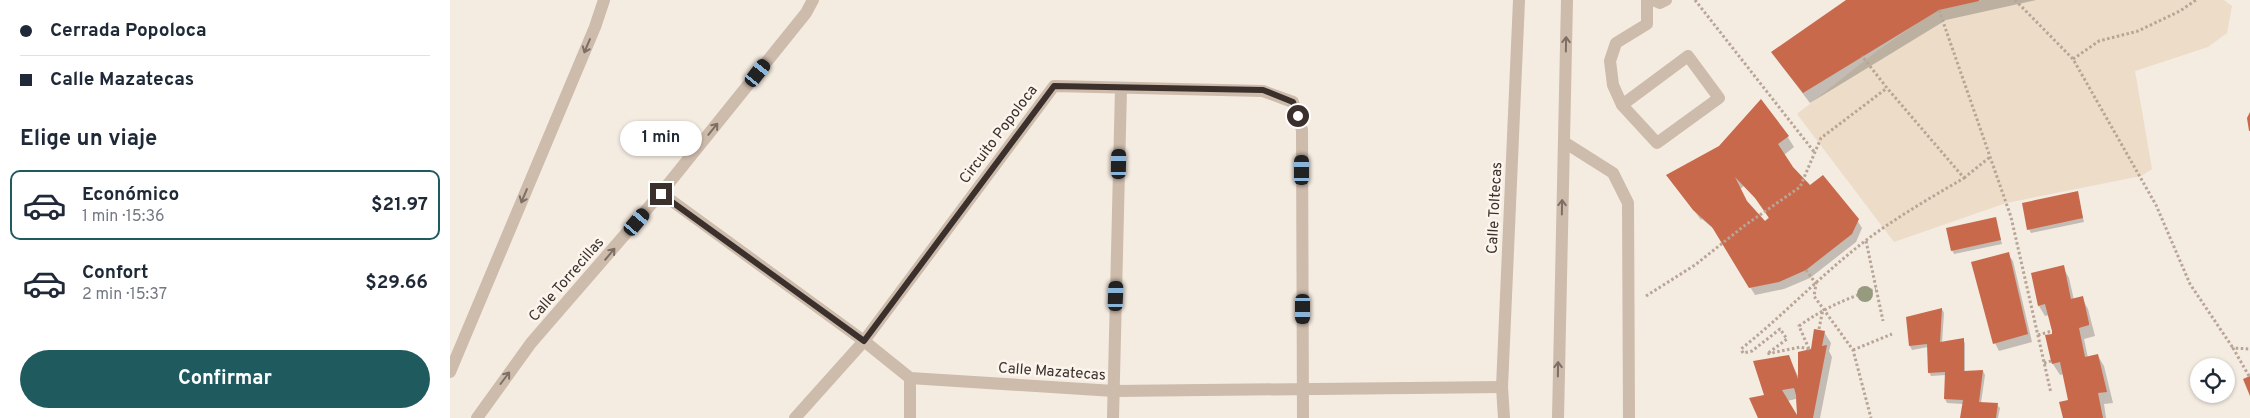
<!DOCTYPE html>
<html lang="es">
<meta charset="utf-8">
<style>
body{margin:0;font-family:Overpass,sans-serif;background:#f2f2f3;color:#1f2937;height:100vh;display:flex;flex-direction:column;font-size:19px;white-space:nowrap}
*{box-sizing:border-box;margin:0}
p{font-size:16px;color:#747a83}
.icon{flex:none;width:28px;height:28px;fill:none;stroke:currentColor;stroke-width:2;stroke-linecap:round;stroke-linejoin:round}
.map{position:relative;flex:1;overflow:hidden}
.sheet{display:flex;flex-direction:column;background:#fff;width:450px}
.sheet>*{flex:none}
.banner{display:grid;align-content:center;height:110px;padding:0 20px;background:#fff}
.controls{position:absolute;left:1740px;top:358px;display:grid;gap:10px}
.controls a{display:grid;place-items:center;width:45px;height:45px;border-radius:50%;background:#fff;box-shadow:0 1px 4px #0004;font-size:25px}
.end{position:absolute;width:22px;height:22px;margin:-11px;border:6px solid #3b302b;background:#fff;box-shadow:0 0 0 2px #fff}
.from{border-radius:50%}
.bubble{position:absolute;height:35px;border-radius:18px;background:#fff;box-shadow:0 1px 4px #0004;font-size:16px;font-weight:700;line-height:35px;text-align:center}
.car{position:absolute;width:15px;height:30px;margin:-15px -8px;border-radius:6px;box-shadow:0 0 4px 1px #0007;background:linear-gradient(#222 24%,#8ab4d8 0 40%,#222 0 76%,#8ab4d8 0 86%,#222 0)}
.banner b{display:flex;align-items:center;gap:18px;height:48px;font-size:19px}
.banner b+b{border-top:1px solid #e0e1e3}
.banner i{width:12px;height:12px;background:#1f2937}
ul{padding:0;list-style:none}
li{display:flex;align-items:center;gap:15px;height:70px;margin:0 10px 8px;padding:0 10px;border:2px solid transparent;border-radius:10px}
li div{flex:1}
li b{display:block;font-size:19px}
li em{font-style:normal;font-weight:700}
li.selected{border-color:#1f5a5e}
li>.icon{width:45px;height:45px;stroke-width:1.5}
h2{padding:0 20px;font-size:22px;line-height:60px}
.action{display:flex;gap:10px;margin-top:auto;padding:10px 20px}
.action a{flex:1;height:58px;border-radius:30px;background:#1f5a5e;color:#fff;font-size:20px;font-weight:700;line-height:58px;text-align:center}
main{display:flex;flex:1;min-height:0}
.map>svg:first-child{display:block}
.plaza{fill:#ecdcc8}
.shadow{fill:#0003;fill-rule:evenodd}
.building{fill:#c8694b;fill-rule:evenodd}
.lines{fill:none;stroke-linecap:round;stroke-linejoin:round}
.path{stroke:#b9a596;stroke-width:3;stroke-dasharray:2.5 2.5;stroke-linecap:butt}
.minor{stroke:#cdbbac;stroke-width:12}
.tree{fill:#969b7f}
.oneway{stroke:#7d6f65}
.route{stroke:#3b302b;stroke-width:6}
.labels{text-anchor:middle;stroke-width:5;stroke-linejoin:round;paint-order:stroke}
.street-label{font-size:15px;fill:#3b302b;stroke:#fbf5ee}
</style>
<main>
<section class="sheet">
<div class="banner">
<b><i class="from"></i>Cerrada Popoloca</b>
<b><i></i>Calle Mazatecas</b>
</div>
<h2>Elige un viaje</h2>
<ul>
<li class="selected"><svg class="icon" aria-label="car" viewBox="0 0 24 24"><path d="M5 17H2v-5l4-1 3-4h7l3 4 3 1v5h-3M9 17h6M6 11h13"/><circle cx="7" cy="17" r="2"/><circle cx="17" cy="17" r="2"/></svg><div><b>Económico</b><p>1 min · 15:36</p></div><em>$21.97</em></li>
<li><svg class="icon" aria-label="car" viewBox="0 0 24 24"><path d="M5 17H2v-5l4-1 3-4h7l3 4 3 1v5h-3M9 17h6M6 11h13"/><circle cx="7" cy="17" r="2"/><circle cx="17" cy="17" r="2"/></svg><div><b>Confort</b><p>2 min · 15:37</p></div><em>$29.66</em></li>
</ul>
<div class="action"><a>Confirmar</a></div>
</section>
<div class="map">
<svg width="1800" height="418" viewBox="0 0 1800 418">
<rect width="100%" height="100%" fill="#f4ebe1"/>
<path class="plaza" d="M1532 0H1774L1782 6 1777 33 1758 47 1685 71 1702 169 1691 176 1556 203 1444 242 1347 114 1427 51 1472 20 1489 10Z"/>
<g class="shadow">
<path d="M1398 0H1586L1496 20 1360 103 1322 53Z"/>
<path d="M1337 136 1344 147 1334 155 1342 168 1360 186 1407 220 1412 228 1406 242 1360 278 1334 289 1305 295 1266 231 1252 219 1251 220 1218 175ZM1294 186 1309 202 1319 217 1314 222 1296 202 1290 189Z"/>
<path d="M1627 192 1634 222 1581 233 1579 229Z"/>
<path d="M1545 219 1552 244 1504 254 1502 250Z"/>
<path d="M1558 254 1563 261 1582 342 1549 351 1545 343Z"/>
<path d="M1613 267 1619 278 1624 300 1632 298 1638 309 1645 336 1634 339 1638 358 1648 356 1654 366 1663 403 1654 404 1656 418H1614L1620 401 1614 374 1610 375 1603 364 1604 335 1599 315 1595 316 1589 306Z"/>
<path d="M1492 309 1494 313 1492 343 1513 340 1515 343V372L1533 371 1535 375 1531 403 1547 405 1550 408 1548 418H1511L1513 404 1497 403 1495 399 1496 375 1481 376 1479 372 1478 347 1462 350 1460 346Z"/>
<path d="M1374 332 1381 343 1379 351 1382 357 1370 418H1348L1346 399 1337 401 1347 418H1309L1316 396 1338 356 1349 378 1362 350Z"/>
</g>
<g class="building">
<path d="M1396 0H1529V1L1489 10 1353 93 1321 52Z"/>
<path d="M1311 99 1339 136 1328 144 1343 167 1360 185 1373 175 1409 219 1402 234 1356 270 1329 282 1299 288 1262 227 1243 210 1216 175 1269 146ZM1285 177 1305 198 1319 218 1315 221 1297 201Z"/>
<path d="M1800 112V131H1799L1797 118Z"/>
<path d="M1628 191 1633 218 1577 230 1572 203Z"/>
<path d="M1546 217 1551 240 1501 251 1496 228Z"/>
<path d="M1559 252 1578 334 1543 344 1521 262Z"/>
<path d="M1614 265 1621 299 1633 296 1639 323V325L1629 328 1635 357 1648 354 1657 392 1648 393 1653 418H1613L1609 402 1618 400 1610 362 1602 364 1601 361 1595 335 1602 334V331L1595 304 1588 306 1581 273Z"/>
<path d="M1492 308 1490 342 1514 338V371L1533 370 1529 402 1548 403 1546 418H1510L1513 400 1494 399 1495 372 1478 373 1477 344 1459 346 1456 317Z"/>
<path d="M1364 329 1375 331 1372 346 1377 345 1363 418H1308L1299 398 1314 395 1303 361 1339 355 1348 379V352L1361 349ZM1344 388 1346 395 1347 415 1332 390Z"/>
<path d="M1800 376V396L1793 379Z"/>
</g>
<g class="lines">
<g class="path">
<path d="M1245 0 1365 153"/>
<path d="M1565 0 1623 59 1706 205 1740 284 1783 348"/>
<path d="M1489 10 1561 217 1601 393"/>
<path d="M1623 59 1649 41 1688 31 1730 11 1746 0"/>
<path d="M1514 178 1540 157"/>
<path d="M1416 241 1433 321"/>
<path d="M1356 270 1366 284 1364 296 1403 350 1421 418"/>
<path d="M1196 296 1245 265 1294 226 1350 187 1371 138 1437 88"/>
<path d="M1369 329 1373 309"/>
<path d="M1588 335 1602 331"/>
<path d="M1359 349 1350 347 1317 354 1337 339 1330 329 1302 351 1293 353 1291 349C1340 310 1382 263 1433 228 1459 210 1487 194 1514 178L1437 88 1412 56"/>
<path d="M1359 349 1349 326C1374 308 1397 298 1426 289"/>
<path d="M1403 350 1442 334"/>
<path d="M1594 363 1601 361"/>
<path d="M1799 376 1783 348 1800 349"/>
</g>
<g class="minor">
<path d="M1203 0 1210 3 1216 0"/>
<path d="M1172 105 1238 56 1269 98 1207 143 1172 105 1163 85 1160 61 1166 43 1197 24V0"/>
<path d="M1114 142 1163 173 1178 203 1179 418"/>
<path d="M211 193 414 341 460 378 664 391 1052 387"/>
<path d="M0 372 145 27 154 0"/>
<path d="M460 378V418"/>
<path d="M27 418 81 343 211 193 356 13 363 0"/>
<path d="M345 418 414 341 604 86 813 91 843 102 852 130 853 418"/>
<path d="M663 418 671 88"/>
<path d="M1054 418 1052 387 1069 0"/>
<path d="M1108 418 1117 0"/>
</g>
</g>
<circle class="tree" cx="1415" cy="294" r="8"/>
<defs><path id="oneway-shaft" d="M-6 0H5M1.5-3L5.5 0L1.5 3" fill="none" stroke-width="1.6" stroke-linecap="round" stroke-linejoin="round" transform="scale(1.25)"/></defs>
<g class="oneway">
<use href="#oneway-shaft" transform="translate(1116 44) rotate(-89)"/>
<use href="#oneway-shaft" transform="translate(137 46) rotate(113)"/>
<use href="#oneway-shaft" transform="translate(263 129) rotate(-51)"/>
<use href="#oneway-shaft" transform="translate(74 196) rotate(113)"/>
<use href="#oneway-shaft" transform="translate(1112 207) rotate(-89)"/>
<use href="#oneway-shaft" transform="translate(160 254) rotate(-50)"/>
<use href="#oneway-shaft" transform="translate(1108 369) rotate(-89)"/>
<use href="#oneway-shaft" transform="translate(55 378) rotate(-53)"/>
</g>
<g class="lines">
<path class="route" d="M211 194 414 341 604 86 813 90 843 102 848 116"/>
</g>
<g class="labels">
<g class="street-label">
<text transform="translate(548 134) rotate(-53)" y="5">Circuito Popoloca</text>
<text transform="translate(1044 208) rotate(-87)" y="5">Calle Toltecas</text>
<text transform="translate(116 279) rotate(-49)" y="5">Calle Torrecillas</text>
<text transform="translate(602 371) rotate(4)" y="5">Calle Mazatecas</text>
</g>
</g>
</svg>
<div class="controls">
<a><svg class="icon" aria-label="locate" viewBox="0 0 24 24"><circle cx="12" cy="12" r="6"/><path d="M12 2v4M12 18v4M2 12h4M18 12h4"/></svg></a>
</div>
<i class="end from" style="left:848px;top:116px"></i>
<i class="end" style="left:211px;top:194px"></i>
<div class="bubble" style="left:170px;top:121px;width:82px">1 min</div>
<i class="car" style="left:308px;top:73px;rotate:38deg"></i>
<i class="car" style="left:669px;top:164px;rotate:1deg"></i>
<i class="car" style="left:852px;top:170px;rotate:0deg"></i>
<i class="car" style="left:187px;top:222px;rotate:40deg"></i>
<i class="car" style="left:666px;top:296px;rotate:2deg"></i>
<i class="car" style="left:853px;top:309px;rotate:180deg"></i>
</div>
</main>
